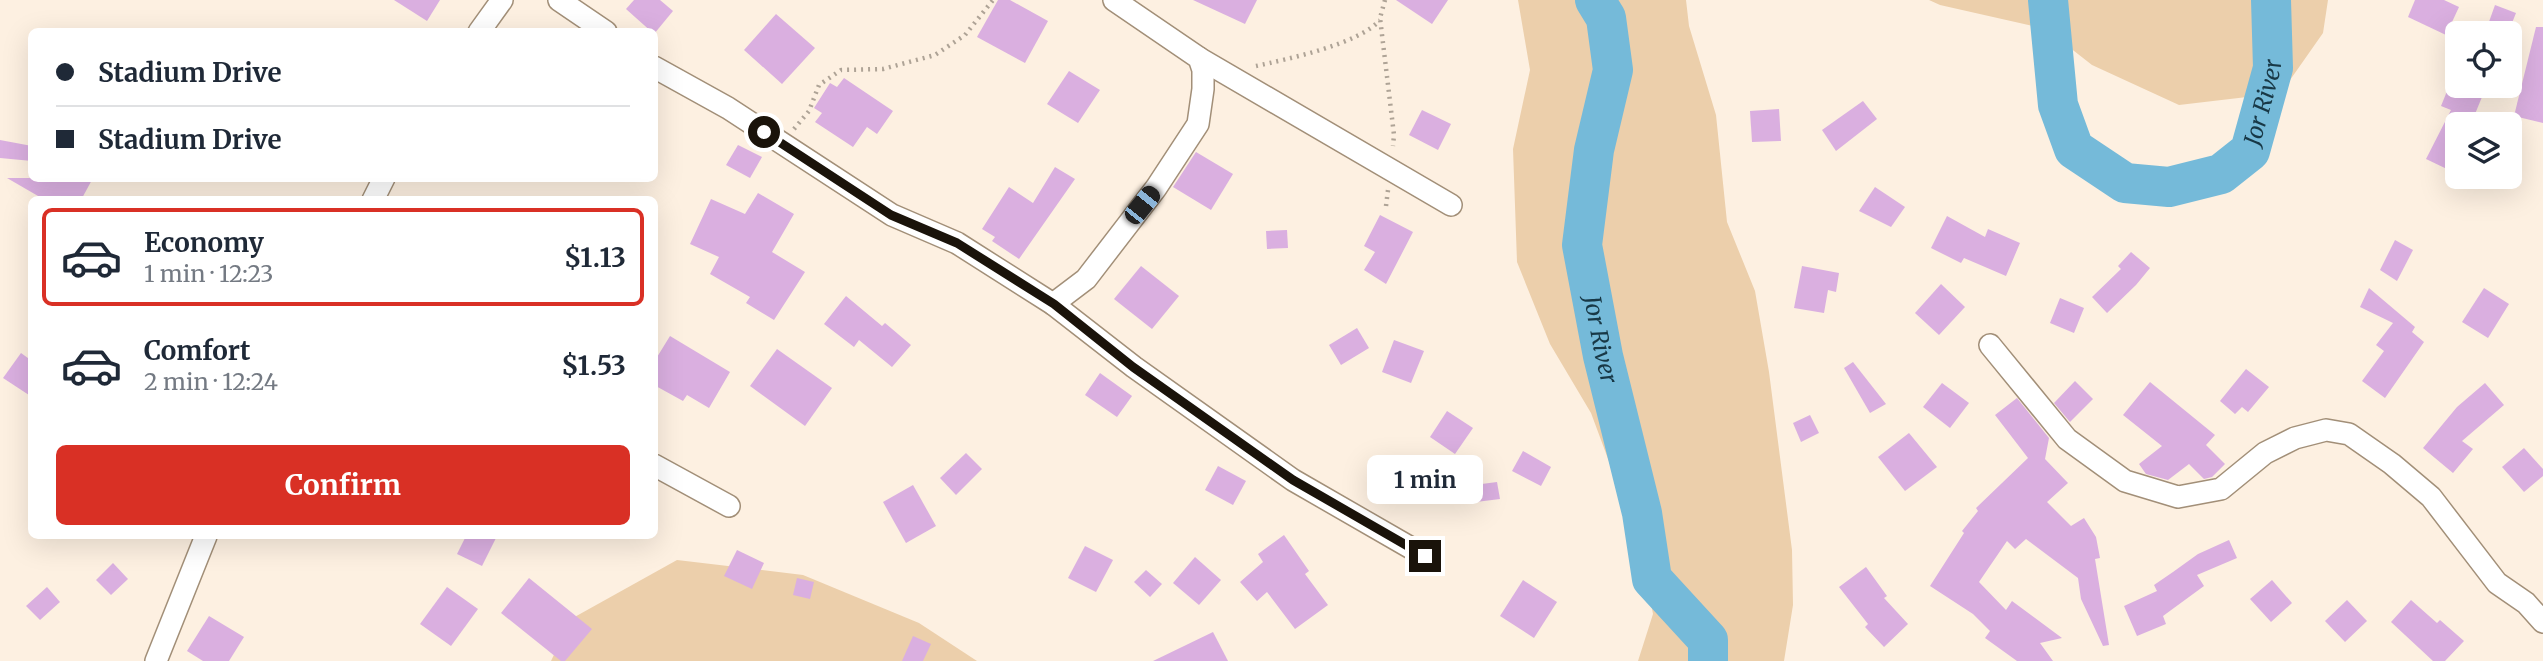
<!DOCTYPE html>
<meta charset="utf-8">
<style>
body{margin:0;font-family:Merriweather,serif;background:#f2f2f3;color:#1f2937;height:100vh;display:flex;flex-direction:column;font-size:26px;white-space:nowrap}
*{box-sizing:border-box;margin:0}
p{font-size:23px;color:#747a83}
.icon{flex:none;width:38px;height:38px;fill:none;stroke:currentColor;stroke-width:2;stroke-linecap:round;stroke-linejoin:round}
.map{position:relative;flex:1;overflow:hidden}
.panel{position:absolute;left:28px;top:196px;width:630px;height:343px;display:flex;flex-direction:column;background:#fff;border-radius:10px;box-shadow:0 7px 28px #0002}
.panel>*{flex:none}
.banner{position:absolute;left:28px;top:28px;width:630px;height:154px;border-radius:10px;box-shadow:0 7px 28px #0002;display:grid;align-content:center;height:154px;padding:0 28px;background:#fff}
.tools{position:absolute;left:2445px;top:21px;display:grid;gap:14px}
.tools a{display:grid;place-items:center;width:77px;height:77px;border-radius:10px;background:#fff;box-shadow:0 7px 28px #0002;font-size:35px}
.end{position:absolute;width:32px;height:32px;margin:-16px;border:9px solid #1a130a;background:#fff;box-shadow:0 0 0 4px #fff}
.from{border-radius:50%}
.bubble{position:absolute;height:49px;border-radius:10px;background:#fff;box-shadow:0 7px 28px #0002;font-size:23px;font-weight:700;line-height:49px;text-align:center}
.car{position:absolute;width:21px;height:42px;margin:-21px -10px;border-radius:9px;box-shadow:0 0 5px 2px #0007;background:linear-gradient(#222 24%,#8ab4d8 0 40%,#222 0 76%,#8ab4d8 0 86%,#222 0)}
.banner b{display:flex;align-items:center;gap:24px;height:66px;font-size:26px}
.banner b+b{border-top:2px solid #e0e1e3}
.banner i{width:18px;height:18px;background:#1f2937}
ul{padding:12px 0 0;list-style:none}
li{display:flex;align-items:center;gap:21px;height:98px;margin:0 14px 10px;padding:0 14px;border:4px solid transparent;border-radius:10px}
li div{flex:1}
li b{display:block;font-size:26px}
li em{font-style:normal;font-weight:700}
li.selected{border-color:#d93025}
li>.icon{width:63px;height:63px;stroke-width:1.5}
.button{display:flex;gap:14px;margin-top:auto;padding:14px 28px}
.button a{flex:1;height:80px;border-radius:10px;background:#d93025;color:#fff;font-size:28px;font-weight:700;line-height:80px;text-align:center}
.map>svg:first-child{display:block}
.green{fill:#eccfab}
.lines{fill:none;stroke-linecap:round;stroke-linejoin:round}
.river{stroke:#75bad9;stroke-width:40}
.building{fill:#daafe0}
.minor-casing{stroke:#a28f78;stroke-width:24}
.path{stroke:#aea396;stroke-width:4.5;stroke-dasharray:2 5;stroke-linecap:butt}
.minor{stroke:#fff;stroke-width:21}
.route{stroke:#1a130a;stroke-width:9}
.labels{text-anchor:middle;stroke-width:5;stroke-linejoin:round;paint-order:stroke}
.water-label{font-size:23px;font-style:italic;fill:#183846;stroke:#fff}
</style>
<div class="map">
<svg width="2543" height="661" viewBox="0 0 2543 661">
<rect width="100%" height="100%" fill="#fdf0e1"/>
<g class="green">
<path d="M1518 0H1686L1689 26 1716 115 1727 222 1755 291 1769 372 1792 550 1793 605 1784 661H1638L1653 614 1640 545 1591 413 1550 344 1517 262 1513 149 1530 70Z"/>
<path d="M1929 0H2328L2323 33 2281 93 2179 105 2092 65 2046 29 1940 5Z"/>
<path d="M677 560 803 575 919 623 977 661H551L571 619Z"/>
</g>
<g class="lines">
<g class="river">
<path id="s1" d="M1595 0 1606 18 1613 70 1594 150 1582 245 1603 356 1642 513 1652 579 1708 640V661"/>
<path id="s2" d="M2048 0 2058 105 2074 149 2125 183 2169 187 2221 174 2250 151 2273 68 2271 0"/>
</g>
</g>
<g class="building">
<path d="M394 0H440L427 21Z"/>
<path d="M634 0H660L673 11 654 34 626 9Z"/>
<path d="M998 0H1010L1048 21 1025 63 977 37Z"/>
<path d="M1193 0H1257L1245 24Z"/>
<path d="M1396 0H1448L1432 24Z"/>
<path d="M2415 0H2444L2459 7 2446 35 2408 17Z"/>
<path d="M2495 5 2516 13 2508 33H2485Z"/>
<path d="M776 14 815 48 782 84 744 50Z"/>
<path d="M2536 27H2543V123L2514 116Z"/>
<path d="M1069 71 1100 90 1078 123 1047 104Z"/>
<path d="M844 78 893 111 877 134 867 127 853 147 815 122 822 113 814 108 830 83 837 87Z"/>
<path d="M2452 79 2457 81V86H2469L2484 92 2473 119 2457 113V154L2449 170 2426 159 2451 110 2441 106Z"/>
<path d="M1863 101 1877 119 1836 151 1822 130Z"/>
<path d="M1779 109 1781 141 1752 142 1750 111Z"/>
<path d="M1422 110 1451 124 1438 150 1409 135Z"/>
<path d="M0 140 32 146V161L0 158Z"/>
<path d="M738 145 762 157 750 178 726 165Z"/>
<path d="M1196 152 1233 174 1211 210 1173 187Z"/>
<path d="M1055 167 1075 179 1019 259 992 241 995 237 982 229 1009 187 1033 203Z"/>
<path d="M7 178H93L81 200H45Z"/>
<path d="M1875 187 1905 207 1891 227 1859 211Z"/>
<path d="M758 193 794 214 772 252 805 272 774 320 746 303 750 297 710 274 719 257 690 244 711 199 745 214Z"/>
<path d="M1380 215 1413 232 1386 284 1364 270 1375 252 1364 246Z"/>
<path d="M1947 216 1985 237 1988 229 2020 243 2006 276 1964 258 1961 263 1931 248Z"/>
<path d="M1287 230 1288 248 1267 249 1266 231Z"/>
<path d="M2395 240 2413 250 2397 281 2380 270Z"/>
<path d="M2131 252 2150 268 2136 285 2107 313 2092 297 2121 269 2118 266Z"/>
<path d="M1141 266 1179 296 1152 329 1114 299Z"/>
<path d="M1802 266 1839 273 1836 292 1828 290 1824 313 1794 308Z"/>
<path d="M1941 284 1965 307 1939 335 1915 313Z"/>
<path d="M2369 288 2415 327 2412 332 2424 342 2385 398 2362 381 2384 351 2376 345 2393 323 2360 307Z"/>
<path d="M2484 288 2509 304 2488 338 2462 322Z"/>
<path d="M846 296 882 326 885 323 911 345 892 367 859 340 854 347 824 324Z"/>
<path d="M2060 298 2084 308 2074 333 2050 323Z"/>
<path d="M1357 328 1369 348 1341 365 1329 345Z"/>
<path d="M670 336 730 372 709 408 687 395 683 401 654 385V362Z"/>
<path d="M1394 340 1424 351 1411 383 1382 372Z"/>
<path d="M777 349 832 388 805 426 750 386Z"/>
<path d="M21 353 32 361V397L3 378Z"/>
<path d="M1853 362 1886 404 1870 413 1844 368Z"/>
<path d="M2246 369 2269 387 2248 412 2242 407 2235 414 2220 401Z"/>
<path d="M1100 373 1132 396 1117 417 1085 395Z"/>
<path d="M2075 381 2093 399 2070 422 2054 403Z"/>
<path d="M2150 382 2215 435 2206 445 2225 464 2212 477 2204 479 2189 464 2168 480 2146 474 2139 464 2162 446 2123 415Z"/>
<path d="M1942 383 1969 403 1950 428 1923 407Z"/>
<path d="M2485 383 2504 405 2462 441 2473 449 2453 473 2423 448 2457 407Z"/>
<path d="M2017 398 2049 438 2045 459 2068 483 2047 502 2071 526 2084 518 2096 537 2100 558 2095 559 2109 645 2103 646 2081 599 2078 578 2026 539 2015 549 2007 541 1979 582 2006 610 2012 601 2062 638 2040 643 2053 661H2017L1985 638 1990 631 1973 614 1930 586 1964 533 1962 531 1978 511 1976 508 2028 458 1995 415Z"/>
<path d="M1447 411 1473 428 1455 454 1430 437Z"/>
<path d="M1810 415 1819 433 1801 442 1793 423Z"/>
<path d="M1909 433 1937 467 1905 491 1878 457Z"/>
<path d="M2524 448 2543 469V476L2524 492 2502 467Z"/>
<path d="M1523 451 1551 467 1541 486 1512 471Z"/>
<path d="M966 453 982 469 956 495 940 478Z"/>
<path d="M1218 466 1246 481 1233 505 1205 490Z"/>
<path d="M1497 482 1500 499 1476 502 1474 485Z"/>
<path d="M913 485 936 526 906 543 883 502Z"/>
<path d="M1284 535 1309 571 1305 574 1328 605 1295 629 1267 592 1257 601 1240 582 1263 562 1258 554Z"/>
<path d="M466 536H497L482 566 457 554Z"/>
<path d="M2229 540 2237 558 2197 575 2204 586 2163 616 2166 624 2137 636 2124 606 2157 591 2154 585 2173 572 2198 554Z"/>
<path d="M1085 546 1113 560 1096 592 1068 578Z"/>
<path d="M737 550 764 563 752 589 724 576Z"/>
<path d="M1195 557 1221 580 1199 605 1173 583Z"/>
<path d="M113 563 128 579 111 595 96 580Z"/>
<path d="M1866 567 1887 596 1884 598 1908 624 1884 647 1865 627 1868 624 1839 587Z"/>
<path d="M1146 570 1162 584 1150 597 1134 582Z"/>
<path d="M529 578 592 629 565 661H561L501 613Z"/>
<path d="M797 578 814 582 810 599 793 595Z"/>
<path d="M1523 580 1557 602 1534 638 1500 616Z"/>
<path d="M2272 580 2292 603 2271 622 2250 599Z"/>
<path d="M47 587 60 602 40 620 26 606Z"/>
<path d="M447 587 478 609 451 646 420 624Z"/>
<path d="M2347 600 2367 621 2345 642 2325 621Z"/>
<path d="M2411 600 2437 623 2440 620 2464 641 2445 661H2433L2391 622Z"/>
<path d="M209 616 244 637 229 661H203L187 651Z"/>
<path d="M1213 632 1228 661H1153Z"/>
<path d="M913 636 931 644 923 661H902Z"/>
</g>
<g class="lines">
<g class="minor-casing">
<g id="minor">
<path d="M559 0 606 32"/>
<path d="M479 32 502 0"/>
<path d="M1199 58 1451 205"/>
<path d="M654 67 728 108 892 215 957 243 1053 304 1134 367 1293 480 1425 556"/>
<path d="M373 200 384 178"/>
<path d="M1053 304 1086 279 1156 188 1198 124 1203 89V70L1199 58 1114 0"/>
<path d="M1990 345 2067 439 2125 481 2178 497 2221 489 2265 453 2295 438 2326 430 2349 434 2392 464 2431 497 2497 583 2526 603 2543 622"/>
<path d="M654 465 729 506"/>
<path d="M156 661 206 536"/>
</g>
</g>
<g class="path">
<path d="M1385 0 1380 18 1394 135 1393 146"/>
<path d="M1256 66C1288 59 1359 44 1380 20"/>
<path d="M794 129 809 111 819 85 841 70 883 69 935 55 965 35 993 0"/>
<path d="M1386 206 1388 190"/>
</g>
<use href="#minor" class="minor"/>
</g>
<g class="lines">
<path class="route" d="M764 132 891 215 957 243 1054 304 1133 367 1293 480 1425 556"/>
</g>
<g class="labels">
<g class="water-label">
<text dy="8" stroke="none"><textPath href="#s2" startOffset="399">Jor River</textPath></text>
<text dy="8" stroke="none"><textPath href="#s1" startOffset="348">Jor River</textPath></text>
</g>
</g>
</svg>
<div class="tools">
<a><svg class="icon" aria-label="locate" viewBox="0 0 24 24"><circle cx="12" cy="12" r="6"/><path d="M12 2v4M12 18v4M2 12h4M18 12h4"/></svg></a>
<a><svg class="icon" aria-label="layers" viewBox="0 0 24 24"><path d="M12 4l9 5-9 5-9-5zM3 14l9 5 9-5"/></svg></a>
</div>
<i class="end from" style="left:764px;top:132px"></i>
<i class="end" style="left:1425px;top:556px"></i>
<div class="bubble" style="left:1367px;top:455px;width:116px">1 min</div>
<i class="car" style="left:1142px;top:205px;rotate:39deg"></i>
<div class="banner">
<b><i class="from"></i>Stadium Drive</b>
<b><i></i>Stadium Drive</b>
</div>
<section class="panel">
<ul>
<li class="selected"><svg class="icon" aria-label="car" viewBox="0 0 24 24"><path d="M5 17H2v-5l4-1 3-4h7l3 4 3 1v5h-3M9 17h6M6 11h13"/><circle cx="7" cy="17" r="2"/><circle cx="17" cy="17" r="2"/></svg><div><b>Economy</b><p>1 min · 12:23</p></div><em>$1.13</em></li>
<li><svg class="icon" aria-label="car" viewBox="0 0 24 24"><path d="M5 17H2v-5l4-1 3-4h7l3 4 3 1v5h-3M9 17h6M6 11h13"/><circle cx="7" cy="17" r="2"/><circle cx="17" cy="17" r="2"/></svg><div><b>Comfort</b><p>2 min · 12:24</p></div><em>$1.53</em></li>
</ul>
<div class="button"><a>Confirm</a></div>
</section>
</div>
